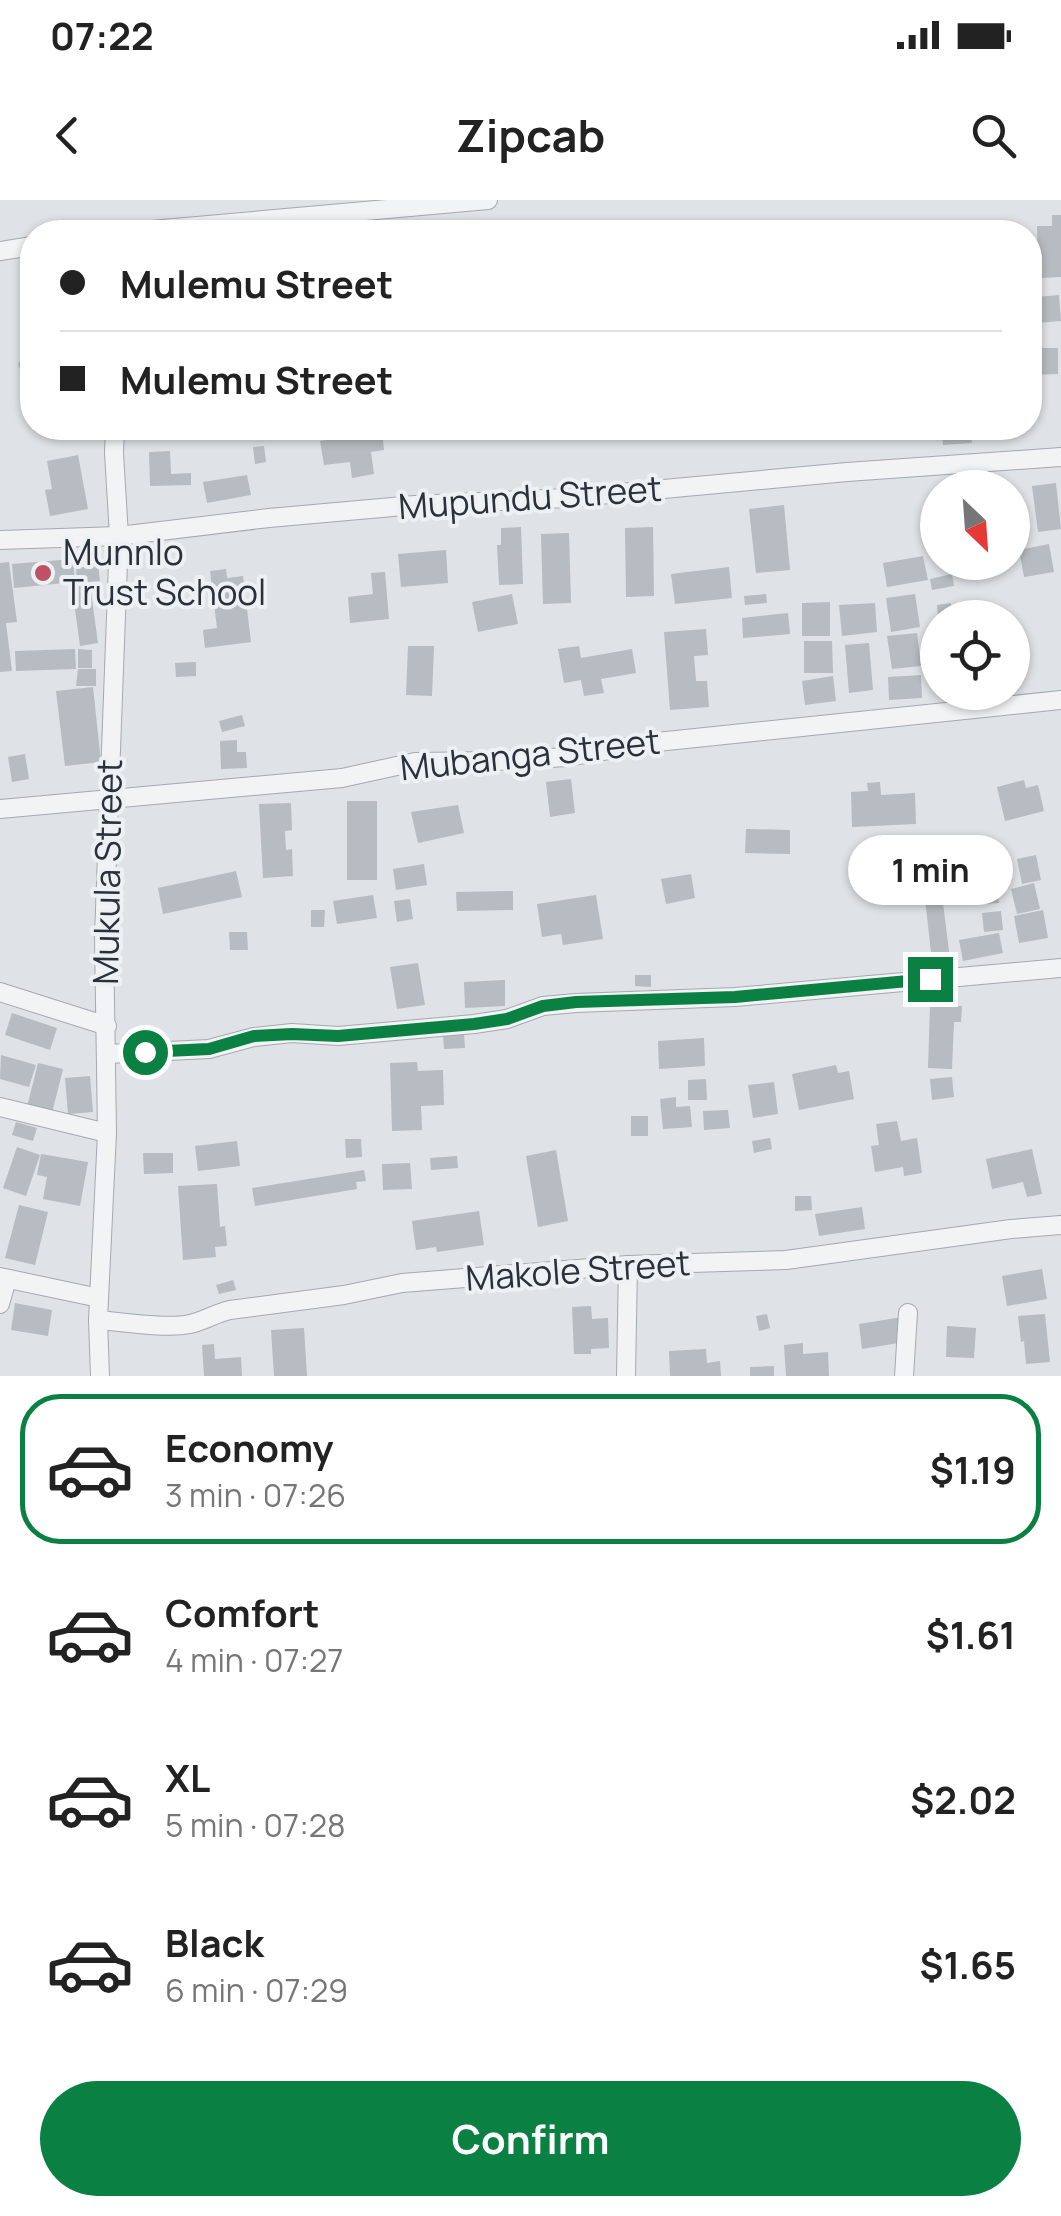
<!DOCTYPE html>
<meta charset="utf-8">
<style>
body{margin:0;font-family:Manrope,sans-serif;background:#f2f2f2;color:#222;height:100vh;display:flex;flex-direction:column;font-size:38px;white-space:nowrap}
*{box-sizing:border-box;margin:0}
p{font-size:32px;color:#767676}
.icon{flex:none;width:55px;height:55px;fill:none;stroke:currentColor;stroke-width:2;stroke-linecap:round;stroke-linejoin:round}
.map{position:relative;height:1176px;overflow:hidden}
.details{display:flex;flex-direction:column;background:#fff;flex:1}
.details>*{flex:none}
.banner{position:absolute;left:20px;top:20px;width:1022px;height:220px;border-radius:40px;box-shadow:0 2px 8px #0004;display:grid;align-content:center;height:220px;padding:0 40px;background:#fff}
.needle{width:65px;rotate:155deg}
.buttons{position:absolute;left:920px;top:270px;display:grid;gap:20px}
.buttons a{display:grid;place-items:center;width:110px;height:110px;border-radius:50%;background:#fff;box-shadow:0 2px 8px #0004;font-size:50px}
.end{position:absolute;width:45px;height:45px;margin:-22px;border:12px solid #0b8043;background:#fff;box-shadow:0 0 0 5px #fff}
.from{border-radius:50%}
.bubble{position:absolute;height:70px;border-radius:35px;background:#fff;box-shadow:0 2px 8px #0004;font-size:32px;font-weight:700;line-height:70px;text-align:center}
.banner b{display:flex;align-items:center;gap:35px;height:95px;font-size:38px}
.banner b+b{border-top:2px solid #e0e0e0}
.banner i{width:25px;height:25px;background:#222}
ul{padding:18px 0 0;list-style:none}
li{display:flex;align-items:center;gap:30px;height:150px;margin:0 20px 15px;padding:0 20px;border:5px solid transparent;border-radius:40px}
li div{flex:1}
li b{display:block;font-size:38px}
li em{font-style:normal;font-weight:700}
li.current{border-color:#0b8043}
li>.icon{width:90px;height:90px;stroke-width:1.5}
.primary-button{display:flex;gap:20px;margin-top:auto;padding:20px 40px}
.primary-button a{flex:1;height:115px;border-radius:60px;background:#0b8043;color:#fff;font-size:40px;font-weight:700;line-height:115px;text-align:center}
.status{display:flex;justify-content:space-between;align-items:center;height:70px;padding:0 50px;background:#fff;direction:ltr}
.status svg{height:28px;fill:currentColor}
header{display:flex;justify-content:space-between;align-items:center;height:130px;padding:0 40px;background:#fff;font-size:45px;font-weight:700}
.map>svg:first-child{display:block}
.building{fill:#b7bcc2}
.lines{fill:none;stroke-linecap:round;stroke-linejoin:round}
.minor-casing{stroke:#a5a9b0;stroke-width:20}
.minor{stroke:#f1f3f5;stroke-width:18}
.route{stroke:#0b8043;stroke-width:12}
.poi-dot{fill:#be5166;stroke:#eef1f4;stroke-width:4}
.labels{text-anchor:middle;stroke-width:8;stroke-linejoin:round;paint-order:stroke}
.street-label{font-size:35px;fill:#2a313c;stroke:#eef1f4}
.poi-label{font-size:35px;fill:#2a313c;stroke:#eef1f4;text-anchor:start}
</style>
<div class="status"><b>07:22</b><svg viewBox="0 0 49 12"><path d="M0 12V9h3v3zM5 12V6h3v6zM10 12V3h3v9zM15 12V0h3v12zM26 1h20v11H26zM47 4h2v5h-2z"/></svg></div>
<header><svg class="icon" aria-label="back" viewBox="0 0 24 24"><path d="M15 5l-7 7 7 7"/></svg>Zipcab<svg class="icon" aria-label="search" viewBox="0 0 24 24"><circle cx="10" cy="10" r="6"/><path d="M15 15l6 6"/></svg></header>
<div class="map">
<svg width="1061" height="1176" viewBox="0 0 1061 1176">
<rect width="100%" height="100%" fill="#dfe2e6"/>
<g class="building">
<path d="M1052 15H1061V77L1038 78 1037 26H1052Z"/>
<path d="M1007 23 1009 32H964V30Z"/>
<path d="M1059 95 1061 121 1037 123 1035 97Z"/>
<path d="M32 144V178L20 169 18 164Z"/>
<path d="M1030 148H1058V174L1030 175Z"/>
<path d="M192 228H212L214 232 196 239Z"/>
<rect x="270" y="228" width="21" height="9"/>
<path d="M941 228H970L972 243 943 245Z"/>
<path d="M382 232 384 250 371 252 374 274 352 278 350 262 324 265 320 241Z"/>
<path d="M264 246 266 262 255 264 253 247Z"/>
<path d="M170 251 171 274 191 273V285L150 286 149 252Z"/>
<path d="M78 255 88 309 50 316 45 290 52 289 47 261Z"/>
<path d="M247 275 251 295 207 303 203 282Z"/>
<path d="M1056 283 1061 329 1038 332 1032 286Z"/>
<path d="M784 305 790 370 756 373 749 309Z"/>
<path d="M521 327 523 384 499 385 497 345H501V328Z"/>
<path d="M653 327 654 396 626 397 625 328Z"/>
<path d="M569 333 571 403 543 404 541 334Z"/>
<path d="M1049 344 1054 372 1024 377 1019 350Z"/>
<path d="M446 350 448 383 401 387 398 354Z"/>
<path d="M923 356 928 380 887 387 883 363Z"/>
<path d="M73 359 75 382 14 388 12 364Z"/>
<path d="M9 362 17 422 6 423 12 471 0 472V363Z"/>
<path d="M98 365 100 381 77 383 76 368Z"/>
<path d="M729 367 732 398 675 404 671 374Z"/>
<path d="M226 369 227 378 243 376 251 442 205 448 203 430 217 428 210 371Z"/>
<path d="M385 372 389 419 350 423 348 397 373 394 371 373Z"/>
<path d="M952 374 954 386 932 390 930 379Z"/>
<path d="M90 385 98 443 80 446 72 387Z"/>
<path d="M512 394 518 424 478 432 472 402Z"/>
<path d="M766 394 767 403 745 405 744 396Z"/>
<path d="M915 394 920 427 891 432 886 398Z"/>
<path d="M830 402V436H802V403Z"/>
<path d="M875 403 877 432 842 436 839 405Z"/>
<path d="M951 403 952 418H938L937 405Z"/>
<path d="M788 413 790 434 743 438 742 418Z"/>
<path d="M706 429 708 455 694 456 696 481H707L709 507 670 510 664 432Z"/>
<path d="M917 433 921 466 892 469 887 436Z"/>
<path d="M804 441H832L833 473H804Z"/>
<path d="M869 443 873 490 849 493 845 445Z"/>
<path d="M408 446H434L432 496 406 495Z"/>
<path d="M579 446 581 458 632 449 636 473 601 479 604 493 584 496 581 480 564 483 558 449Z"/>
<path d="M75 449 76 469 16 471 15 451Z"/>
<path d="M78 449 92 450V468H78Z"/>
<path d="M196 462V476L176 477 175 463Z"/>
<path d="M78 469H96V486H76Z"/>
<path d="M921 475 922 498 889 500 888 477Z"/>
<path d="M833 476 836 501 805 505 802 481Z"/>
<path d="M93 487 101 562 65 566 56 491Z"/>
<path d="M242 515 245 526 222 532 219 521Z"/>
<path d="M237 540V552H246L247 568 221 569 220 541Z"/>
<path d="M25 554 29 579 12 582 8 557Z"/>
<path d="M571 579 575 613 550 617 546 582Z"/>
<path d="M1024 580 1026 588 1038 585 1044 611 1005 621 997 587Z"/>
<path d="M880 582 881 595 915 593 916 624 852 627 851 592 868 591 867 583Z"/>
<rect x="347" y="601" width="30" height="79"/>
<path d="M291 603 292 630 285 631 286 650 292 649 293 676 263 678 259 604Z"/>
<path d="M458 605 464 633 418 643 411 612Z"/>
<path d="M746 629 790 630V654L745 653Z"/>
<path d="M915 639 916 651 899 653 898 640Z"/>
<path d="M981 642 986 660 952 670 946 652Z"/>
<path d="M1036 655 1041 680 1022 684 1017 659Z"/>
<path d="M424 664 427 685 396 690 393 669Z"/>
<path d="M945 667 948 686 941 687 950 759 932 761 924 690H930L928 670Z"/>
<path d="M996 668 999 703 982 704 979 669Z"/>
<path d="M236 671 242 697 163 714 158 688Z"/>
<path d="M691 674 695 698 666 704 661 679Z"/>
<path d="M1034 683 1040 709 1017 714 1011 689Z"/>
<path d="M513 691V710L457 711 456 692Z"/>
<path d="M373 695 377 718 337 724 333 701Z"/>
<path d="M596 695 603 739 563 745 561 734 542 737 537 704Z"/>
<path d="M410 699 413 719 397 722 394 701Z"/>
<path d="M311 710H325L324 727H311Z"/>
<path d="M1043 710 1048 738 1019 743 1014 716Z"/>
<path d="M1001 711 1003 730 984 732 982 713Z"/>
<path d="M229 732H247L248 750H230Z"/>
<path d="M999 733 1003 753 963 761 959 740Z"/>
<path d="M418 763 425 805 397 809 390 767Z"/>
<path d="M635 775H651V787L635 786Z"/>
<path d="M505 780V806L465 808 464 782Z"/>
<path d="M930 805 962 806 961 822H954L952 869 928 868Z"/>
<path d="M12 813 57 828 50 850 5 835Z"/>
<path d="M464 834 465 848 444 849 443 836Z"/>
<path d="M704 838 705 866 659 869 658 841Z"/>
<path d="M1 855 36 865 29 887 0 879Z"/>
<path d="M417 862 418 871 443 870 444 905 421 906 422 930 392 931 390 863Z"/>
<path d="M38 863 63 869 52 913 27 907Z"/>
<path d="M836 865 838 873 849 871 854 899 799 910 792 874Z"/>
<path d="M90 876 93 912 68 914 65 878Z"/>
<path d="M952 877 954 897 932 900 930 879Z"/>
<path d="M706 879 707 900H688V880Z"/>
<path d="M774 882 778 914 753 918 748 885Z"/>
<path d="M676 897V907L690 906 692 927 663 929 660 899Z"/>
<path d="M728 910 730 928 704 930 703 911Z"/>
<rect x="631" y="916" width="17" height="20"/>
<path d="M897 921 901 941 917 938 922 973 904 976 903 967 875 972 871 946 879 945 876 924Z"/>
<path d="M16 922 37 928 33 941 12 935Z"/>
<path d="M770 938 772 949 754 953 752 941Z"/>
<path d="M345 939H361L362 957 346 958Z"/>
<path d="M237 941 240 966 198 971 195 946Z"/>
<path d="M17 947 40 955 26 996 3 988Z"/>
<path d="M1032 949 1042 994 1027 997 1023 982 992 989 986 959Z"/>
<path d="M556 950 568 1021 538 1027 526 956Z"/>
<path d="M143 953H173V973L144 974Z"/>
<path d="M41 954 88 962 80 1006 43 999 47 977 37 975Z"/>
<path d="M457 956 458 968 431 970 430 958Z"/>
<path d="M410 963 412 989 383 990 382 964Z"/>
<path d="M364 970 366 981 356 982 357 989 255 1006 252 988Z"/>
<path d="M217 984 220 1027 225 1026 227 1046 215 1047 216 1057 183 1060 178 986Z"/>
<path d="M795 996H811L812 1010 795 1011Z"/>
<path d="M19 1005 48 1012 35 1065 5 1058Z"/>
<path d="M862 1007 865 1029 819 1036 815 1014Z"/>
<path d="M479 1011 484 1045 437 1052 436 1047 416 1050 412 1021Z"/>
<path d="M1042 1069 1047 1099 1007 1106 1002 1076Z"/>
<path d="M233 1080 236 1090 219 1094 216 1085Z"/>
<path d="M15 1103 52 1110 48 1136 11 1130Z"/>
<path d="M591 1106 592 1119 608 1118 609 1148 591 1149V1154H574L572 1107Z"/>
<path d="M767 1114 770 1128 759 1131 756 1116Z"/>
<path d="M1045 1114 1050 1162 1026 1164 1024 1141 1021 1142 1018 1116Z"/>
<path d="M902 1117 905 1142 862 1149 859 1124Z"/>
<path d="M947 1126 976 1128 974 1158 946 1157Z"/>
<path d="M304 1128 307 1176H274L271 1130Z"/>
<path d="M803 1143V1154L828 1152 829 1176H786L784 1145Z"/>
<path d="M214 1144 215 1159 241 1157 242 1176H204L202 1145Z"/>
<path d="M706 1149 707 1163 720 1161 721 1176H670L669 1151Z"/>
<path d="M774 1166V1176H750V1167Z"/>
</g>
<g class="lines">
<g class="minor-casing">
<g id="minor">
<path d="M129 32 488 0"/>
<path d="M0 51 32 46"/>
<path d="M0 340 119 336 269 318 415 305 566 298 847 272 1061 257"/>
<path d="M0 609 342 578 415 562 495 561 567 557 657 542 1061 500"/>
<path d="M0 792 107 826"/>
<path d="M108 854 209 849 254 837 292 833 338 836 474 824 507 819 543 806 576 803 735 797 1061 768"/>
<path d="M0 907 107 933"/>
<path d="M0 1077 99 1098"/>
<path d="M0 1104 7 1079"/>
<path d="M98 1120C124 1122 166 1129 190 1124 204 1121 216 1113 230 1110L344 1095 402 1083 628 1065 786 1060 1011 1029 1061 1025"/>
<path d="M100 1176 98 1120 107 933 104 736 119 336 114 253 115 228"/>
<path d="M626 1176 628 1065"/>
<path d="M904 1176 908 1113"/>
</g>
</g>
<use href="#minor" class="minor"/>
</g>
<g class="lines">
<path class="route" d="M145 852 209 849 254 836 292 834 338 836 474 824 507 819 543 806 576 802 735 797 930 779"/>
</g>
<circle class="poi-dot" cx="43" cy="373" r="10"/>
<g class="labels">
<g class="street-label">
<text transform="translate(530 298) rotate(-4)" y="12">Mupundu Street</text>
<text transform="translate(530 555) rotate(-6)" y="12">Mubanga Street</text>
<text transform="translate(108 672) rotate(-89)" y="12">Mukula Street</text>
<text transform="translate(578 1071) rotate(-4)" y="12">Makole Street</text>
</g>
<g class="poi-label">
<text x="63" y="365">Munnlo<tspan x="63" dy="40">Trust School</tspan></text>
</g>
</g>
</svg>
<div class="buttons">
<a><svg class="needle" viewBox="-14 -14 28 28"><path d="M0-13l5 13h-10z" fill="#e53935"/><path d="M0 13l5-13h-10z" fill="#767676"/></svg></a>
<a><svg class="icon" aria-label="locate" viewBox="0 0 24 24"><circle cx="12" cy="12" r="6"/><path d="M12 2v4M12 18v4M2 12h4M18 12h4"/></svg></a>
</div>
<i class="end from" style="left:145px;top:852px"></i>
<i class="end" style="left:930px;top:779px"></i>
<div class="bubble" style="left:848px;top:635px;width:165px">1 min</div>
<div class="banner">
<b><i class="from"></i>Mulemu Street</b>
<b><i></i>Mulemu Street</b>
</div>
</div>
<section class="details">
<ul>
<li class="current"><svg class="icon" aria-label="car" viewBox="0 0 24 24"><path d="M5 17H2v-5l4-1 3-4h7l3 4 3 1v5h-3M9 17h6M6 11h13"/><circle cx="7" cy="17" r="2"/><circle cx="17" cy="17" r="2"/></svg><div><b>Economy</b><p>3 min · 07:26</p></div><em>$1.19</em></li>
<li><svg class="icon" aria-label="car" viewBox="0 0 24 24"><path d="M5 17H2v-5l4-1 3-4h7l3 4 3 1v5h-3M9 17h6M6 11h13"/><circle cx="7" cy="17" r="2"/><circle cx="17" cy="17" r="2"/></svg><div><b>Comfort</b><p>4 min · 07:27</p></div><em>$1.61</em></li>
<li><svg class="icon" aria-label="car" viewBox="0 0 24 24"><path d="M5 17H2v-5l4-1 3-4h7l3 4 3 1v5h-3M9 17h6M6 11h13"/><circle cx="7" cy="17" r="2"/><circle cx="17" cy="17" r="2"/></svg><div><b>XL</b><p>5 min · 07:28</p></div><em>$2.02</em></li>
<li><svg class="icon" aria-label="car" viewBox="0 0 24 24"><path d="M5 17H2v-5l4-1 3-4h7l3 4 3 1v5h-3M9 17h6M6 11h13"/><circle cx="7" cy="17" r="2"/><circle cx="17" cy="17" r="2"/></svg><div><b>Black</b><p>6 min · 07:29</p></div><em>$1.65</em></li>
</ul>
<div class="primary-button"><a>Confirm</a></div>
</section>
